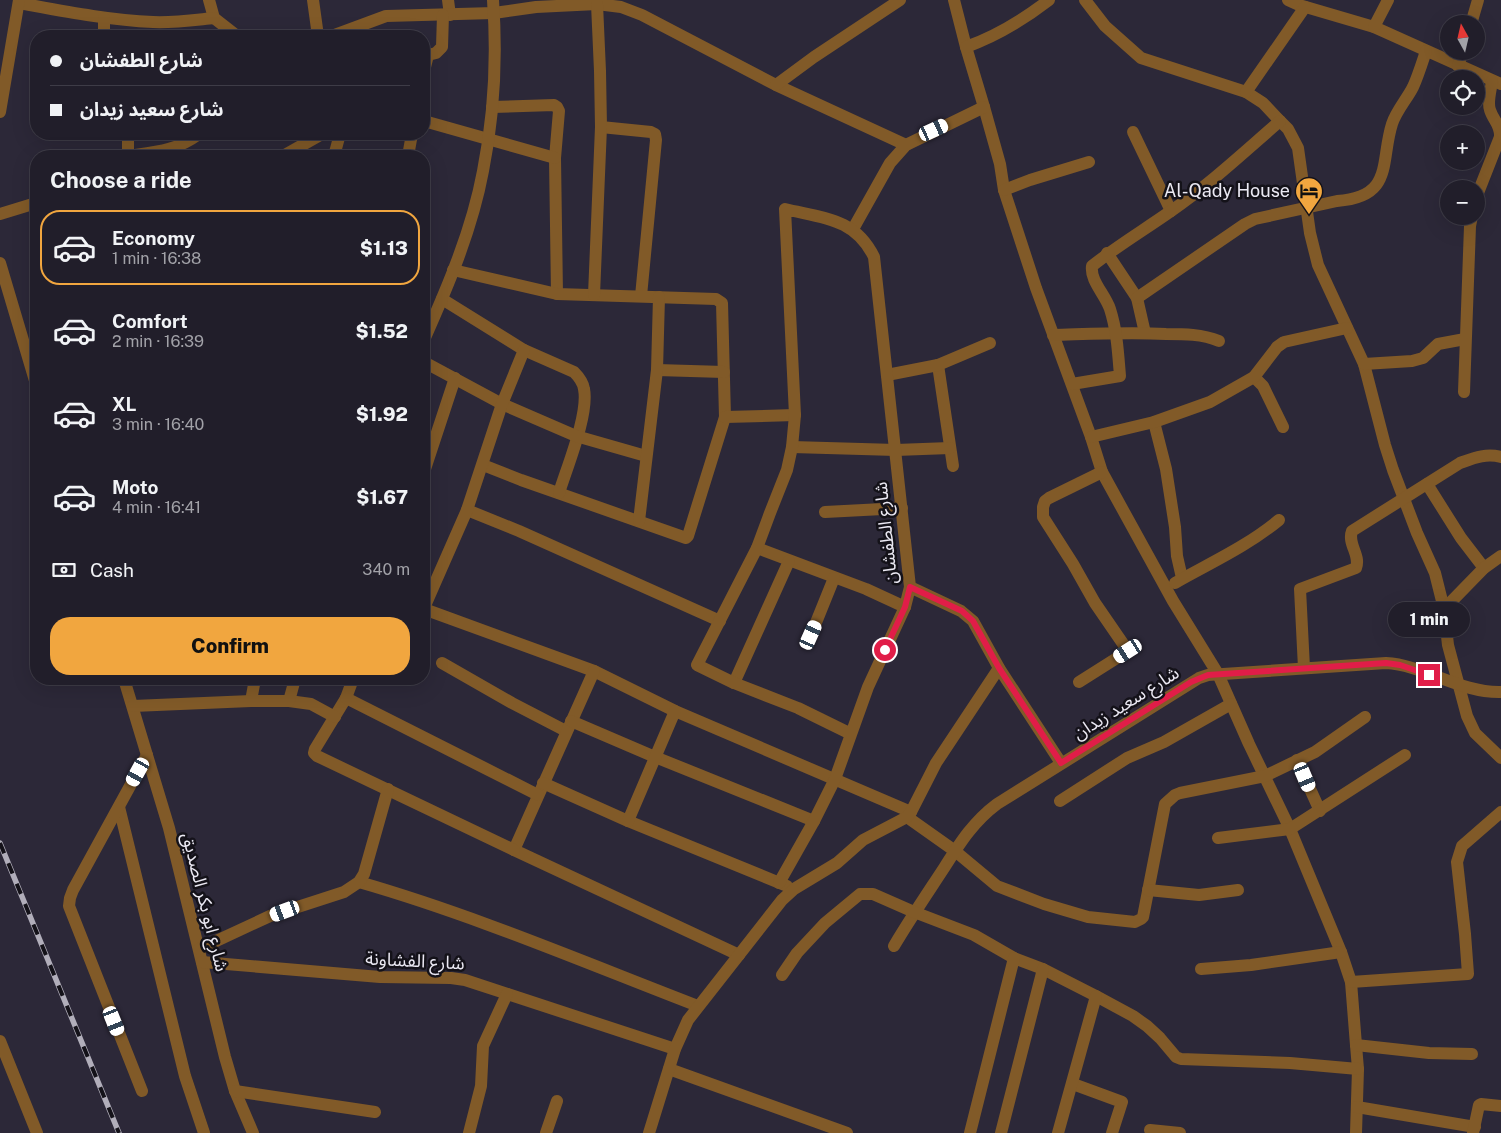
<!DOCTYPE html>
<meta charset="utf-8">
<style>
body{margin:0;font-family:"Public Sans","Noto Sans Arabic",sans-serif;background:#292732;color:#f1f3f6;height:100vh;display:flex;flex-direction:column;font-size:19px;white-space:nowrap}
*{box-sizing:border-box;margin:0}
p{font-size:16px;color:#a2a2a8}
.icon{flex:none;width:28px;height:28px;fill:none;stroke:currentColor;stroke-width:2;stroke-linecap:round;stroke-linejoin:round}
.map{position:relative;flex:1;overflow:hidden}
.panel{position:absolute;left:30px;top:150px;width:400px;height:535px;display:flex;flex-direction:column;background:#211e2a;border-radius:20px;box-shadow:0 5px 20px #0002,0 0 0 1px #3e3c47}
.panel>*{flex:none}
.hud{position:absolute;left:30px;top:30px;width:400px;height:110px;border-radius:20px;box-shadow:0 5px 20px #0002,0 0 0 1px #3e3c47;display:grid;align-content:center;height:110px;padding:0 20px;background:#211e2a}
.needle{width:32px;rotate:352deg}
.controls{position:absolute;left:1440px;top:15px;display:grid;gap:10px}
.controls a{display:grid;place-items:center;width:45px;height:45px;border-radius:50%;background:#211e2a;box-shadow:0 5px 20px #0002,0 0 0 1px #3e3c47;font-size:25px}
.end{position:absolute;width:22px;height:22px;margin:-11px;border:6px solid #e11d48;background:#fff;box-shadow:0 0 0 2px #fff}
.from{border-radius:50%}
.bubble{position:absolute;height:35px;border-radius:18px;background:#211e2a;box-shadow:0 5px 20px #0002,0 0 0 1px #3e3c47;font-size:16px;font-weight:800;line-height:35px;text-align:center}
.car{position:absolute;width:15px;height:30px;margin:-15px -8px;border-radius:6px;box-shadow:0 0 4px 1px #0007;background:linear-gradient(#fff 24%,#345 0 40%,#fff 0 76%,#345 0 86%,#fff 0)}
.hud b{display:flex;align-items:center;gap:18px;height:48px;font-size:19px}
.hud b+b{border-top:1px solid #3e3c47}
.hud i{width:12px;height:12px;background:#f1f3f6}
ul{padding:0;list-style:none}
li{display:flex;align-items:center;gap:15px;height:75px;margin:0 10px 8px;padding:0 10px;border:2px solid transparent;border-radius:20px}
li div{flex:1}
li b{display:block;font-size:19px}
li em{font-style:normal;font-weight:800}
li.current{border-color:#f1a63f}
li>.icon{width:45px;height:45px;stroke-width:1.5}
h2{padding:0 20px;font-size:22px;line-height:60px}
.pay{display:flex;align-items:center;gap:12px;height:55px;padding:0 20px;font-size:19px}
.pay p{margin-inline-start:auto}
.primary-button{display:flex;gap:10px;margin-top:auto;padding:10px 20px}
.primary-button a{flex:1;height:58px;border-radius:20px;background:#f1a63f;color:#111;font-size:20px;font-weight:800;line-height:58px;text-align:center}
.map>svg:first-child{display:block}
.lines{fill:none;stroke-linecap:round;stroke-linejoin:round}
.minor{stroke:#815a28;stroke-width:12}
.rail-casing{stroke:#b1aeba;stroke-width:5.5}
.rail{stroke:#141219;stroke-width:4;stroke-dasharray:11;stroke-linecap:butt}
.route{stroke:#e11d48;stroke-width:6}
.labels{text-anchor:middle;stroke-width:5;stroke-linejoin:round;paint-order:stroke}
.poi-label{font-size:18px;fill:#ebe9f3;stroke:#141219;text-anchor:end}
.street-label{font-size:18px;fill:#ebe9f3;stroke:#141219}
</style>
<div class="map">
<svg width="1501" height="1133" viewBox="0 0 1501 1133">
<rect width="100%" height="100%" fill="#2c2838"/>
<g class="lines">
<g class="minor">
<path d="M209 0 214 18 237 36"/>
<path d="M313 0 318 36"/>
<path d="M448 0 450 15"/>
<path d="M954 0 966 47 984 107 1000 164 1004 190 1036 288 1091 437 1102 472 1173 601 1218 674 1249 744 1290 829 1341 952 1351 982 1356 1045 1358 1069 1356 1133"/>
<path d="M1085 0 1105 26 1141 58 1246 92 1263 103 1280 121 1288 129 1298 148 1310 233 1318 265 1364 364 1385 445 1393 470 1417 533 1435 573 1444 609 1448 645 1467 716 1475 733 1501 758"/>
<path d="M1288 0 1299 5 1374 27 1501 84"/>
<path d="M19 3C63 11 108 20 153 22 173 23 194 20 214 18"/>
<path d="M1471 24 1478 0"/>
<path d="M1374 27 1388 0"/>
<path d="M104 36V18"/>
<path d="M332 36 386 16 494 13 536 7 597 4 621 7 642 15 776 85 906 145"/>
<path d="M966 47C997 36 1023 20 1049 0"/>
<path d="M1458 66 1463 51"/>
<path d="M424 71 428 55 436 53 442 47 443 15"/>
<path d="M776 85 814 57 900 0"/>
<path d="M1246 92 1305 7"/>
<path d="M492 107 554 105 557 107 559 111 555 158 557 294"/>
<path d="M0 112 19 0"/>
<path d="M424 121 555 158"/>
<path d="M601 127 651 132 655 134 656 140 641 296"/>
<path d="M1133 132 1171 211"/>
<path d="M128 156C156 152 176 151 199 134"/>
<path d="M128 156V134"/>
<path d="M283 156 322 134"/>
<path d="M334 156 340 134"/>
<path d="M408 156 412 134"/>
<path d="M1004 190 1030 180 1089 162"/>
<path d="M1476 198 1500 137C1501 125 1493 120 1490 110 1487 102 1491 90 1492 81"/>
<path d="M0 214 36 203"/>
<path d="M853 229 890 163 906 145 984 107"/>
<path d="M1107 253 1137 298 1145 333"/>
<path d="M0 263 36 384"/>
<path d="M453 270 557 294 716 299 722 303 725 417 688 536 686 538 521 480 483 465"/>
<path d="M594 295 601 127 600 71 597 4"/>
<path d="M1137 298 1245 224 1255 219 1337 201C1394 197 1380 162 1392 124 1396 111 1407 99 1413 87 1418 76 1422 63 1426 51"/>
<path d="M442 299 524 350 574 372C579 377 583 382 584 389 589 414 567 467 559 493"/>
<path d="M1053 335C1090 334 1128 332 1166 334 1184 334 1202 334 1219 341"/>
<path d="M424 340C448 286 472 230 483 171 494 116 497 56 493 0"/>
<path d="M424 362 502 404 576 436 646 456"/>
<path d="M1364 364 1412 361 1423 358 1438 344 1465 339"/>
<path d="M938 365 953 466"/>
<path d="M657 370 724 372"/>
<path d="M887 375 938 365 990 343"/>
<path d="M1254 377 1263 386 1283 427"/>
<path d="M1072 384 1120 376C1118 352 1117 331 1110 309 1105 294 1090 281 1092 266 1117 246 1144 230 1171 211 1210 184 1244 152 1280 121"/>
<path d="M1464 392 1470 226 1472 216"/>
<path d="M725 417 795 415"/>
<path d="M1154 422 1166 469 1175 527 1177 556 1182 578"/>
<path d="M1091 437 1154 422 1210 402 1254 377 1277 347 1284 342 1347 328"/>
<path d="M792 447 896 450 950 448"/>
<path d="M424 472 455 378"/>
<path d="M1427 484 1461 538 1484 568"/>
<path d="M467 510 519 531 720 621"/>
<path d="M825 512 902 508"/>
<path d="M639 521 657 370 659 297"/>
<path d="M757 548 866 589 905 607"/>
<path d="M1175 583C1212 562 1246 547 1279 520"/>
<path d="M910 587 961 611 973 621 999 668 1061 763"/>
<path d="M424 608 467 510 502 404 524 350"/>
<path d="M424 609 594 671 675 711 911 812"/>
<path d="M1444 609 1484 568 1501 556"/>
<path d="M811 635 834 578"/>
<path d="M442 663 512 703 566 731"/>
<path d="M1304 668 1300 589 1356 568C1361 555 1347 544 1352 531L1460 463C1474 458 1486 453 1501 457"/>
<path d="M594 671 514 850 739 955"/>
<path d="M124 679 169 828 225 1057 235 1091 253 1133"/>
<path d="M353 679 346 698 315 749 314 753 317 756 514 850"/>
<path d="M1079 682 1128 651 1095 603 1073 564 1043 517V507L1045 501 1049 498 1102 472"/>
<path d="M734 683 789 561"/>
<path d="M346 698 538 795"/>
<path d="M251 701 255 679"/>
<path d="M289 701 311 704 335 717"/>
<path d="M133 706 251 701H289L295 679"/>
<path d="M571 721 655 757 814 821"/>
<path d="M1297 760 1320 811"/>
<path d="M543 783 628 821 787 886"/>
<path d="M1060 801 1127 758 1164 742 1231 704"/>
<path d="M119 807 185 1076 204 1133"/>
<path d="M907 817 955 851 997 886 1044 904 1088 917 1135 922 1141 919 1143 917 1165 804 1175 795 1180 793 1265 776 1315 752 1365 717"/>
<path d="M628 821 675 711"/>
<path d="M1218 838 1290 829 1405 755"/>
<path d="M359 882C474 915 586 963 698 1006"/>
<path d="M779 883 814 821 835 779 868 687 905 607 910 587 874 257C855 218 823 218 785 209L795 415 792 447 787 470 770 513 757 548 697 665 734 683 798 708 851 734"/>
<path d="M1148 890 1199 895 1238 890"/>
<path d="M894 946C910 919 927 894 944 868 960 843 973 822 997 804L1199 678 1208 675 1386 663C1424 665 1460 693 1501 692"/>
<path d="M199 949 270 916 344 892 359 882 364 874 388 789"/>
<path d="M202 962 380 977 451 978 465 980 675 1049"/>
<path d="M1201 969 1251 965 1341 952"/>
<path d="M782 975 797 953 825 923 860 894H873L914 912 974 935 1014 958 1043 969 1096 996 1133 1016 1147 1026 1160 1038 1176 1057 1181 1059 1290 1063 1358 1069"/>
<path d="M1351 982 1468 974 1465 934 1457 862 1462 846 1501 812"/>
<path d="M0 1041 37 1133"/>
<path d="M1356 1045 1429 1053 1472 1054"/>
<path d="M669 1069 847 1133"/>
<path d="M1073 1084 1122 1102 1112 1133"/>
<path d="M142 1091 69 906 70 898 73 890 147 755"/>
<path d="M235 1091 375 1112"/>
<path d="M1357 1107 1475 1127"/>
<path d="M1150 1130 1180 1133"/>
<path d="M469 1133 481 1086 483 1046 507 994"/>
<path d="M546 1133 557 1101"/>
<path d="M649 1133 675 1049 688 1020 782 900 794 889 837 863 863 840 907 817 911 812 936 763 999 668"/>
<path d="M970 1133 1014 958"/>
<path d="M1001 1133 1043 969"/>
<path d="M1058 1133 1096 996"/>
<path d="M1473 1133 1479 1105 1481 1104 1501 1106"/>
</g>
<g class="rail-casing">
<path id="rail" d="M0 843 119 1133"/>
</g>
<use href="#rail" class="rail"/>
</g>
<g class="lines">
<path class="route" d="M885 650 905 607 910 587 962 611 973 621 999 668 1061 763 1191 682 1208 675 1386 663 1400 665 1429 675"/>
</g>
<defs>
<g id="hotel-pin" transform="scale(1.4375)"><path d="M0 17L-7.5 6A9.5 9.5 0 1 1 7.5 6Z" fill="#f1a63f" stroke="#141219"/><path d="M-6-4.5h1.5V1H6V5H4.5V3h-9V5H-6ZM-4 0a1.8 1.8 0 1 1 3.6 0ZM.5 0V-2.5h3Q6-2.5 6 0Z" fill="#111"/></g>
</defs>
<g fill-rule="evenodd">
<use href="#hotel-pin" x="1309" y="191"/>
</g>
<g class="labels">
<g class="poi-label">
<text x="1290" y="197">Al-Qady House</text>
</g>
<g class="street-label">
<text transform="translate(886 533) rotate(-96)" y="6">شارع الطفشان</text>
<text transform="translate(1126 703) rotate(-32)" y="6">شارع سعيد زيدان</text>
<text transform="translate(205 902) rotate(76)" y="6">شارع ابو بكر الصديق</text>
<text transform="translate(415 961) rotate(3)" y="6">شارع الفشاونة</text>
</g>
</g>
</svg>
<div class="controls">
<a><svg class="needle" viewBox="-14 -14 28 28"><path d="M0-13l5 13h-10z" fill="#e53935"/><path d="M0 13l5-13h-10z" fill="#a2a2a8"/></svg></a>
<a><svg class="icon" aria-label="locate" viewBox="0 0 24 24"><circle cx="12" cy="12" r="6"/><path d="M12 2v4M12 18v4M2 12h4M18 12h4"/></svg></a>
<a>+</a>
<a>−</a>
</div>
<i class="end from" style="left:885px;top:650px"></i>
<i class="end" style="left:1429px;top:675px"></i>
<div class="bubble" style="left:1388px;top:602px;width:82px">1 min</div>
<i class="car" style="left:934px;top:130px;rotate:65deg"></i>
<i class="car" style="left:811px;top:635px;rotate:24deg"></i>
<i class="car" style="left:1128px;top:651px;rotate:238deg"></i>
<i class="car" style="left:138px;top:772px;rotate:209deg"></i>
<i class="car" style="left:1305px;top:777px;rotate:157deg"></i>
<i class="car" style="left:285px;top:911px;rotate:250deg"></i>
<i class="car" style="left:114px;top:1021px;rotate:158deg"></i>
<div class="hud">
<b><i class="from"></i>شارع الطفشان</b>
<b><i></i>شارع سعيد زيدان</b>
</div>
<section class="panel">
<h2>Choose a ride</h2>
<ul>
<li class="current"><svg class="icon" aria-label="car" viewBox="0 0 24 24"><path d="M5 17H2v-5l4-1 3-4h7l3 4 3 1v5h-3M9 17h6M6 11h13"/><circle cx="7" cy="17" r="2"/><circle cx="17" cy="17" r="2"/></svg><div><b>Economy</b><p>1 min · 16:38</p></div><em>$1.13</em></li>
<li><svg class="icon" aria-label="car" viewBox="0 0 24 24"><path d="M5 17H2v-5l4-1 3-4h7l3 4 3 1v5h-3M9 17h6M6 11h13"/><circle cx="7" cy="17" r="2"/><circle cx="17" cy="17" r="2"/></svg><div><b>Comfort</b><p>2 min · 16:39</p></div><em>$1.52</em></li>
<li><svg class="icon" aria-label="car" viewBox="0 0 24 24"><path d="M5 17H2v-5l4-1 3-4h7l3 4 3 1v5h-3M9 17h6M6 11h13"/><circle cx="7" cy="17" r="2"/><circle cx="17" cy="17" r="2"/></svg><div><b>XL</b><p>3 min · 16:40</p></div><em>$1.92</em></li>
<li><svg class="icon" aria-label="car" viewBox="0 0 24 24"><path d="M5 17H2v-5l4-1 3-4h7l3 4 3 1v5h-3M9 17h6M6 11h13"/><circle cx="7" cy="17" r="2"/><circle cx="17" cy="17" r="2"/></svg><div><b>Moto</b><p>4 min · 16:41</p></div><em>$1.67</em></li>
</ul>
<div class="pay"><svg class="icon" aria-label="cash" viewBox="0 0 24 24"><path d="M3 7h18v10H3z"/><circle cx="12" cy="12" r="2"/></svg>Cash<p>340 m</p></div>
<div class="primary-button"><a>Confirm</a></div>
</section>
</div>
